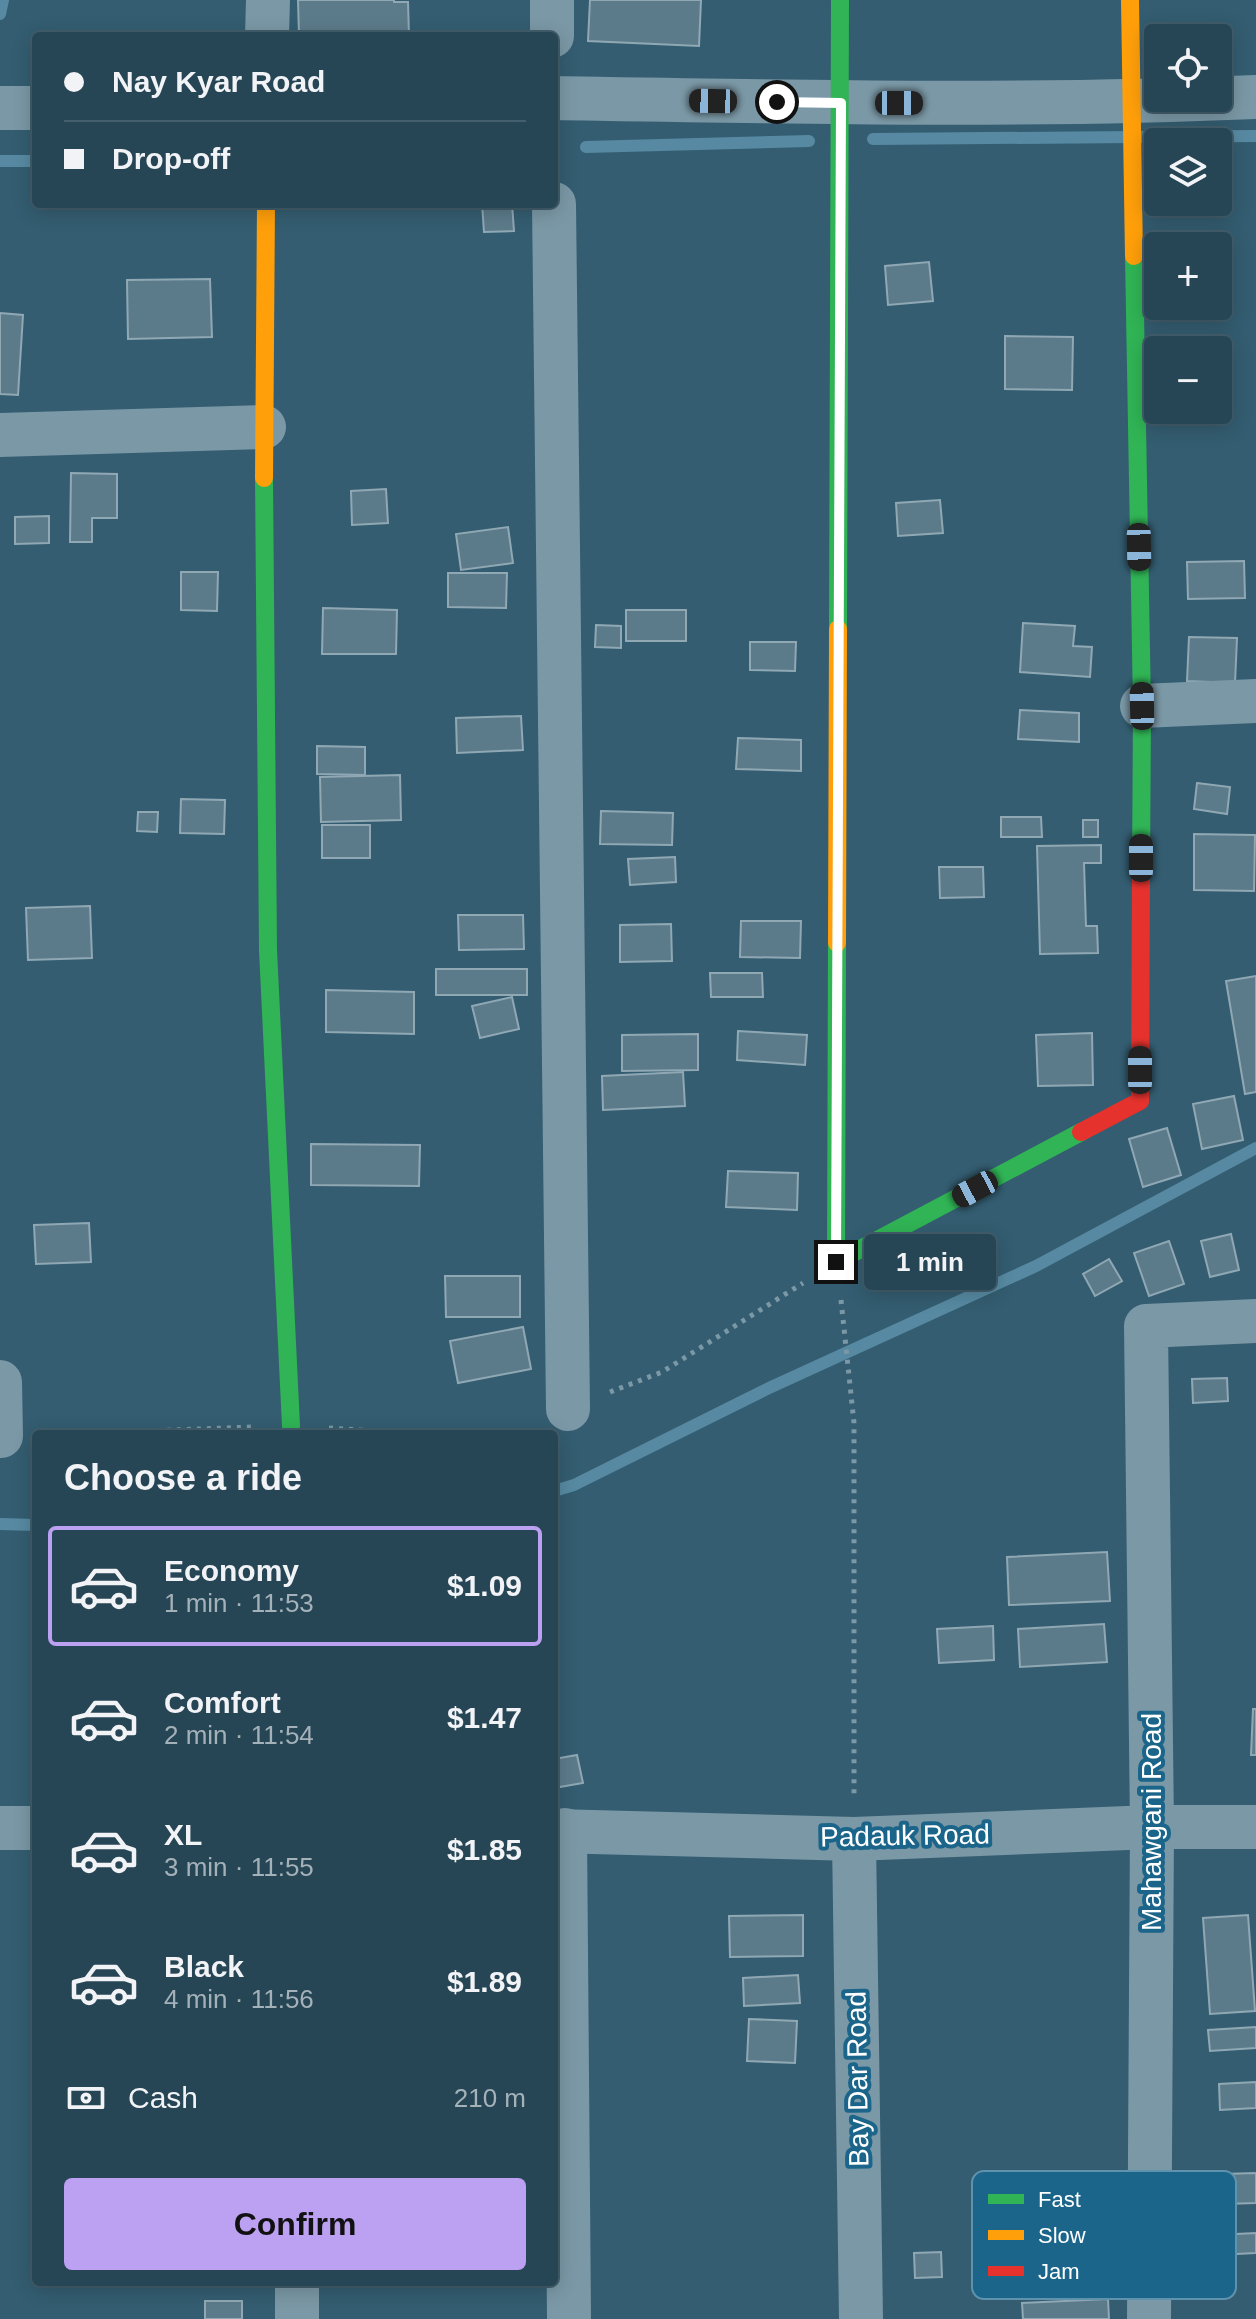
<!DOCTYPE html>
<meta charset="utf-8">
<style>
body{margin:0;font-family:Arial,sans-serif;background:#33505f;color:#f1f3f6;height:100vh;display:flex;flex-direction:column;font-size:30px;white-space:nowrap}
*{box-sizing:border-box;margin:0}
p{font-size:26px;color:#a4b1b9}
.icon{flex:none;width:44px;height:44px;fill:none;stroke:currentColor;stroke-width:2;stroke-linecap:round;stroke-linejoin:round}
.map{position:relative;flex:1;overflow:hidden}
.drawer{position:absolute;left:32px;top:1430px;width:526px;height:856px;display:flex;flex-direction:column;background:#274655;border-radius:8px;box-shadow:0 4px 20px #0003,0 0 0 2px #435e6c}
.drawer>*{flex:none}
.banner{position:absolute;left:32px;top:32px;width:526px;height:176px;border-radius:8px;box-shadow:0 4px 20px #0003,0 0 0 2px #435e6c;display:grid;align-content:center;height:176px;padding:0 32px;background:#274655}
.fabs{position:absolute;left:1144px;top:24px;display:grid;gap:16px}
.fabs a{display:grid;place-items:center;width:88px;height:88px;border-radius:8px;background:#274655;box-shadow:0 4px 20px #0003,0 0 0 2px #435e6c;font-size:40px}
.end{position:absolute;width:36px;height:36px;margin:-18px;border:10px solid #fff;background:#111;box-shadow:0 0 0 4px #111}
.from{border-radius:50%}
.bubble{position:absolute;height:56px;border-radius:8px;background:#274655;box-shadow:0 4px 20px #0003,0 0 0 2px #435e6c;font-size:26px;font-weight:700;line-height:56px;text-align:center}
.car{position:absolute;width:24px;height:48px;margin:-24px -12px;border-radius:10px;box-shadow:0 0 6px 2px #0007;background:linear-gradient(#222 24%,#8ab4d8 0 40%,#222 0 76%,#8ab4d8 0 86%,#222 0)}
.banner b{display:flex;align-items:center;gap:28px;height:76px;font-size:30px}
.banner b+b{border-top:2px solid #435e6c}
.banner i{width:20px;height:20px;background:#f1f3f6}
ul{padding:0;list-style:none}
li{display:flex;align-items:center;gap:24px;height:120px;margin:0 16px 12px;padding:0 16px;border:4px solid transparent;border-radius:8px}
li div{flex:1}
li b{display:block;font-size:30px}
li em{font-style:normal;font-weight:700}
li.active{border-color:#bca0f2}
li>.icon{width:72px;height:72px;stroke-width:1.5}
h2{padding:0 32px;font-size:36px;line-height:96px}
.pay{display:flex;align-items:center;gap:20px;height:88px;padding:0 32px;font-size:30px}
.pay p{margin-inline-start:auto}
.primary-button{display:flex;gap:16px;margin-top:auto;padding:16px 32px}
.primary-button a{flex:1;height:92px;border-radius:8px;background:#bca0f2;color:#111;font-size:32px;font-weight:700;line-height:92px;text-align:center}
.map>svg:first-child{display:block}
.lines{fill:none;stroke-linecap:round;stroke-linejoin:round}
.stream{stroke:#578aa2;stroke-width:12}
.building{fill:#5c7b8a;stroke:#8fa8b4;stroke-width:2}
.path{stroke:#7b98a6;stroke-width:5;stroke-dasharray:4 6;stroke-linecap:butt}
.street{stroke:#7b98a6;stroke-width:44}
.fast{stroke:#30b455;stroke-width:18}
.slow{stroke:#ff9f0a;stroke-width:18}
.jam{stroke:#e5322d;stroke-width:18}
.route{stroke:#fff;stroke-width:10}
.labels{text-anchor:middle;stroke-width:8;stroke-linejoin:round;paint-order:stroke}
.street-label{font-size:28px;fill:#fff;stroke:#1b658a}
.key{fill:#1b658a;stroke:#5f93ad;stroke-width:2}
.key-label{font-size:22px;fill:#fff}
</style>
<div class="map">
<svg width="1256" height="2319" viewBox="0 0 1256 2319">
<rect width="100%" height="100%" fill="#345d71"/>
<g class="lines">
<g class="stream">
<path d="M0 14 3 0"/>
<path d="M873 139 1256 136"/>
<path d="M586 147 809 141"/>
<path d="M0 161H36"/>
<path d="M554 1491 574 1485 769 1388 1036 1266 1256 1148"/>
<path d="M0 1524 36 1525"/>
</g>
</g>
<g class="building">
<path d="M298 0H394V2H408L409 36H299Z"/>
<path d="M590 0H701L699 46 588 41Z"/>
<path d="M482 204H512L514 231 484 232Z"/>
<path d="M929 262 933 301 888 305 885 266Z"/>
<path d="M210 279 212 337 128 339 127 280Z"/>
<path d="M0 313 23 315 18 395 0 394Z"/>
<path d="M1005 336 1073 337 1072 390 1005 389Z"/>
<path d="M71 473 117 474V518H92V542H70Z"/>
<path d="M386 489 388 523 352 525 351 491Z"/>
<path d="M940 500 943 533 898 536 896 503Z"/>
<path d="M49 516V543L15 544V517Z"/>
<path d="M508 527 513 563 461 570 456 534Z"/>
<path d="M1244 561 1245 598 1188 599 1187 562Z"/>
<path d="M181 572H218L217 611 181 610Z"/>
<path d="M448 573H507L506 608 448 607Z"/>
<path d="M323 608 397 610 396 654H322Z"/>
<rect x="626" y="610" width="60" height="31"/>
<path d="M1023 623 1075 626 1073 646 1092 647 1090 677 1020 672Z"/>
<path d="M596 625 621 626V648L595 647Z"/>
<path d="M1189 637 1237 638 1235 683 1187 681Z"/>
<path d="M750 642H796L795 671 750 670Z"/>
<path d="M1020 710 1079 713V742L1018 739Z"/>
<path d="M521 716 523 750 457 753 456 718Z"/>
<path d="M738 738 801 740V771L736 769Z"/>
<path d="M317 746 365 747V775L317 774Z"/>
<path d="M400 775 401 820 321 822 320 777Z"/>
<path d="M1197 783 1230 787 1227 814 1194 809Z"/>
<path d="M181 799 225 800 224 834 180 833Z"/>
<path d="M601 811 673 813 672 845 600 844Z"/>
<path d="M138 812H158L157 832 137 831Z"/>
<path d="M1001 817H1041L1042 837H1001Z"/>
<rect x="1083" y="820" width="15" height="17"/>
<rect x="322" y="825" width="48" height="33"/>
<path d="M1194 834 1255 835 1254 891 1194 890Z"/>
<path d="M1101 845V863H1084L1086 926H1097L1098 953 1040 954 1037 846Z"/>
<path d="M675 857 676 882 630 885 628 859Z"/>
<path d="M939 867H983L984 897 940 898Z"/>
<path d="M90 906 92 958 28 960 26 908Z"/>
<path d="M458 915H523L524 949 459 950Z"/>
<path d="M741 921H801L800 958 740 957Z"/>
<path d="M671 924 672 961 620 962V925Z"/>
<rect x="436" y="969" width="91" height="26"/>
<path d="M710 973H762L763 997H711Z"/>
<path d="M1256 976V1092L1245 1094 1226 981Z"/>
<path d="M326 990 414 992V1034L326 1032Z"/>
<path d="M512 997 519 1029 480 1038 472 1006Z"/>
<path d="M738 1031 807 1035 805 1065 737 1060Z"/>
<path d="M1092 1033 1093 1085 1038 1086 1036 1035Z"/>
<path d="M698 1034V1070L622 1071V1035Z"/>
<path d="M683 1072 685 1106 603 1110 602 1076Z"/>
<path d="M1234 1096 1243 1140 1202 1149 1193 1104Z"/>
<path d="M1167 1128 1181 1175 1143 1187 1129 1139Z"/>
<path d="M311 1144 420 1145 419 1186 311 1185Z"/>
<path d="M728 1171 798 1173 797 1210 726 1207Z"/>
<path d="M89 1223 91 1262 36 1264 34 1225Z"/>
<path d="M1231 1234 1239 1270 1210 1277 1201 1241Z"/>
<path d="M1169 1241 1184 1284 1149 1296 1134 1253Z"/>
<path d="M1109 1259 1122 1281 1095 1296 1083 1274Z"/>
<path d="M445 1276H520V1317H446Z"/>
<path d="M523 1327 531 1369 458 1383 450 1341Z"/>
<path d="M1227 1378 1228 1401 1193 1403 1192 1379Z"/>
<path d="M1107 1552 1110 1601 1009 1605 1007 1557Z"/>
<path d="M1104 1624 1107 1662 1020 1667 1018 1629Z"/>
<path d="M993 1626 994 1660 939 1663 937 1629Z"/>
<path d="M1253 1709H1256V1755H1251Z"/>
<path d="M577 1755 583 1783 554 1788V1759Z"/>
<path d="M803 1915V1956L730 1957 729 1916Z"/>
<path d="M1248 1915 1255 2011 1210 2014 1203 1918Z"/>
<path d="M798 1975 800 2003 744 2006 743 1978Z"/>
<path d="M749 2019 797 2021 795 2063 747 2061Z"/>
<path d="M1256 2027V2048L1210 2051 1208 2030Z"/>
<path d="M1256 2082V2108L1220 2110 1219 2084Z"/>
<path d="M1256 2173V2203L1225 2204 1223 2174Z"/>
<path d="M1256 2233V2253L1217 2255 1216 2235Z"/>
<path d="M941 2252 942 2277 915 2278 914 2253Z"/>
<path d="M1108 2299 1109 2319H1023L1022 2303Z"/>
<rect x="205" y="2301" width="37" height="18"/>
</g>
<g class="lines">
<g class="path">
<path d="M841 1300 854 1423V1798"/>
<path d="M610 1392 662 1372 803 1283"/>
<path d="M329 1428 420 1434"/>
<path d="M67 1434 251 1427"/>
</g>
<g class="street">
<path d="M552 0V36"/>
<path d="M267 36 268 0"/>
<path d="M554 98C788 102 1022 107 1256 97"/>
<path d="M0 108H36"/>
<path d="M554 204 568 1409"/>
<path d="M0 435 264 427"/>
<path d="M1142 706 1256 701"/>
<path d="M0 1382 1 1436"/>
<path d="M0 1828H36"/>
<path d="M565 1830 569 2319"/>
<path d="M554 1831 854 1839 1152 1827H1256"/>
<path d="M854 1839 861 2319"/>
<path d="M297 2319V2282"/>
<path d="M1149 2319 1152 1827 1146 1326 1256 1321"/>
</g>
<g class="fast">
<path d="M1134 256 1142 706 1141 873"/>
<path d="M264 478 268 950 291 1426"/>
<path d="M838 629 840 0"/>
<path d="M837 943 836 1262 1081 1132"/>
</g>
<g class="slow">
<path d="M1130 0 1134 256"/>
<path d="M264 478 266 204"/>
<path d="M837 943 838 629"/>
</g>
<path class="jam" d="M1081 1132 1140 1101 1141 873"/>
</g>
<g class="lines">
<path class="route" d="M777 102 841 103 836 1262"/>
</g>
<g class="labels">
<g class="street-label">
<text transform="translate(1151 1822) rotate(-90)" y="10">Mahawgani Road</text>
<text transform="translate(905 1835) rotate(-1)" y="10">Padauk Road</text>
<text transform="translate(857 2079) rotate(-91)" y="10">Bay Dar Road</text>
</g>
</g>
<rect x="972" y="2171" width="264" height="128" rx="12" class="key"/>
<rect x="988" y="2194" width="36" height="10" fill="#30b455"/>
<rect x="988" y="2230" width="36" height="10" fill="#ff9f0a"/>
<rect x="988" y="2266" width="36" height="10" fill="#e5322d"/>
<g class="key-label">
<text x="1038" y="2207">Fast</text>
<text x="1038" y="2243">Slow</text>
<text x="1038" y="2279">Jam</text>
</g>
</svg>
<div class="fabs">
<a><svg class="icon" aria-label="locate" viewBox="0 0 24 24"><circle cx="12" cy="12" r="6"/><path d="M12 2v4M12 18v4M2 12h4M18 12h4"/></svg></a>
<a><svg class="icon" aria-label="layers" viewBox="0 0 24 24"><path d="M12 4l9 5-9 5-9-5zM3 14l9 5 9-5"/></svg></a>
<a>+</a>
<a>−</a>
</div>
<i class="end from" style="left:777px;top:102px"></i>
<i class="end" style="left:836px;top:1262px"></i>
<div class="bubble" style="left:864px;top:1234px;width:132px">1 min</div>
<i class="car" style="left:713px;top:101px;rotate:271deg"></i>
<i class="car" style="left:899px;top:103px;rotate:90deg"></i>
<i class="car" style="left:1139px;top:547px;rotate:179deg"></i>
<i class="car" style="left:1142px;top:706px;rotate:359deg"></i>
<i class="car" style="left:1141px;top:858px;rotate:0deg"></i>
<i class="car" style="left:1140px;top:1070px;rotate:0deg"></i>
<i class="car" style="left:975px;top:1189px;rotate:242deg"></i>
<div class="banner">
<b><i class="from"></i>Nay Kyar Road</b>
<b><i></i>Drop-off</b>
</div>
<section class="drawer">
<h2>Choose a ride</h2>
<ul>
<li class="active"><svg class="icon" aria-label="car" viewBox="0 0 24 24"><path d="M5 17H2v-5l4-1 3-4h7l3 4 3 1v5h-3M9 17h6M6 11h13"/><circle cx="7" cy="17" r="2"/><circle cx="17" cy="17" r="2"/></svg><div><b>Economy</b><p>1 min · 11:53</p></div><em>$1.09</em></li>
<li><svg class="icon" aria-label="car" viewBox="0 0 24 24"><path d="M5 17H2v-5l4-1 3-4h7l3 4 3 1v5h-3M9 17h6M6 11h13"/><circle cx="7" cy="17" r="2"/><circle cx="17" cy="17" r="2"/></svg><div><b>Comfort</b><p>2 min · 11:54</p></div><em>$1.47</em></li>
<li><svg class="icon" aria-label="car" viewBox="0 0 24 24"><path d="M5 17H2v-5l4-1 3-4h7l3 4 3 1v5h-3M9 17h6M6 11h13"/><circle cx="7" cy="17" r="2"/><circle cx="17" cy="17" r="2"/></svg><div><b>XL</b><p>3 min · 11:55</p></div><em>$1.85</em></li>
<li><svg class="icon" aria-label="car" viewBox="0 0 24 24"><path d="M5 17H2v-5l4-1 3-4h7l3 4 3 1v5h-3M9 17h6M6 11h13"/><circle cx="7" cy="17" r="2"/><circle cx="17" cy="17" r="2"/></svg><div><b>Black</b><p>4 min · 11:56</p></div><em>$1.89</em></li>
</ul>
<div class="pay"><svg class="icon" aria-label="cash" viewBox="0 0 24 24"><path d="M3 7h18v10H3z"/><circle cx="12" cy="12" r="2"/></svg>Cash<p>210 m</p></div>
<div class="primary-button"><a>Confirm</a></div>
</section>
</div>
